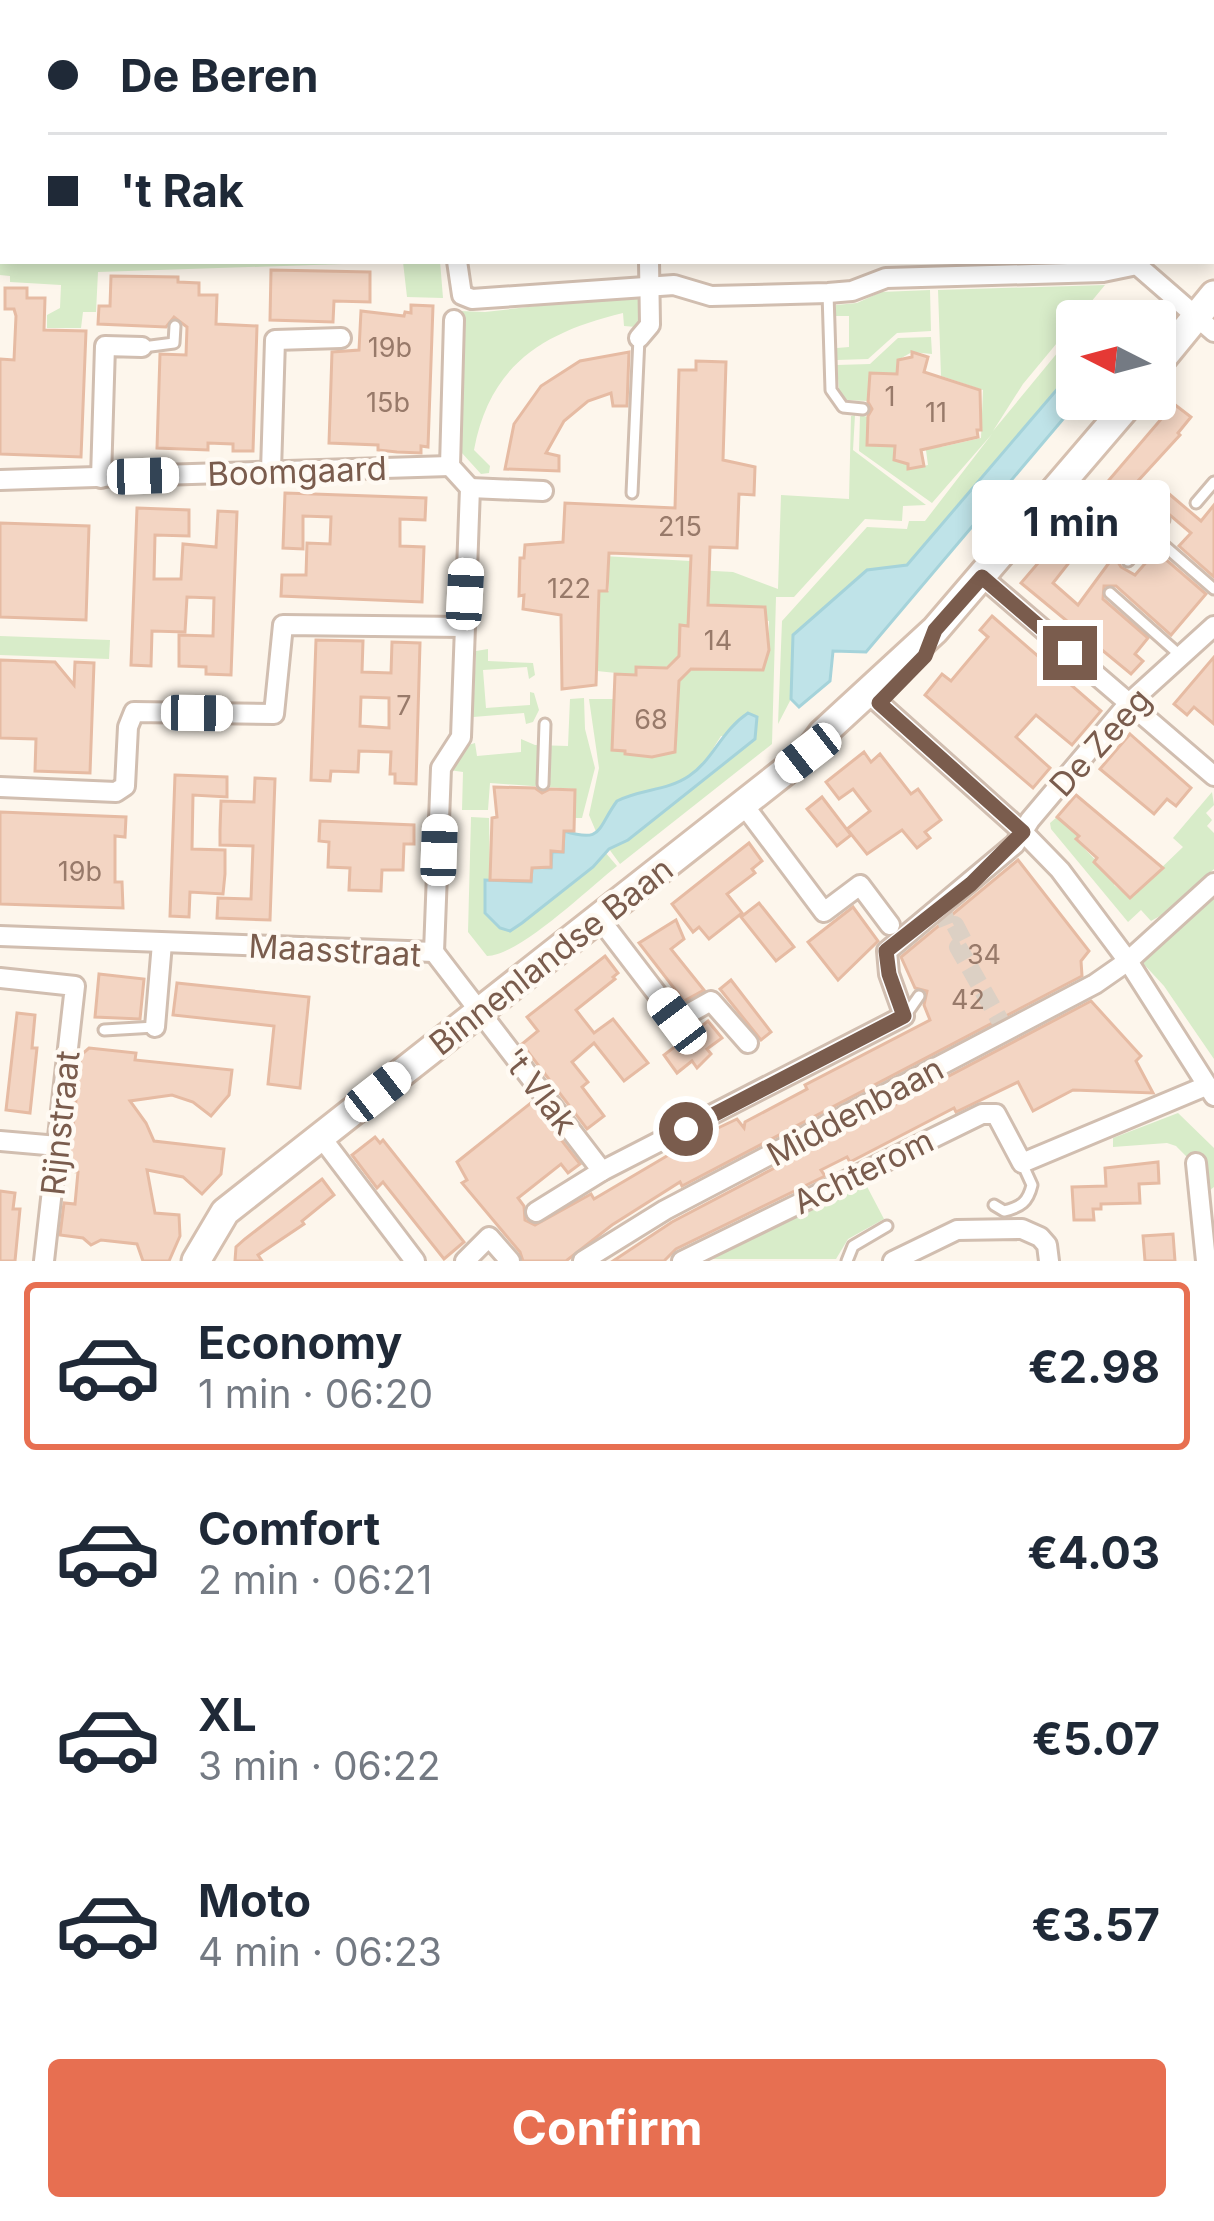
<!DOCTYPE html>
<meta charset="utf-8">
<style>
body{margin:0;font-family:Inter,sans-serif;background:#f6f6f7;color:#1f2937;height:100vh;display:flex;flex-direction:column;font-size:45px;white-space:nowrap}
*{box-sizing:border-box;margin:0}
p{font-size:39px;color:#747a83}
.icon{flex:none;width:66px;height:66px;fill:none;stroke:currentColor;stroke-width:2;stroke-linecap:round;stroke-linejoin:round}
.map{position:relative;height:1261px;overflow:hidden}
.panel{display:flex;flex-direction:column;background:#fff;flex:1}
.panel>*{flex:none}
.guide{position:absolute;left:0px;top:0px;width:1215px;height:264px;box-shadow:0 6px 18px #0003;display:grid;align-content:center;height:264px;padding:0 48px;background:#fff}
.needle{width:78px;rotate:276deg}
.fabs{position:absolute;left:1056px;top:300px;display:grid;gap:24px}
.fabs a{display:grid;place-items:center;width:120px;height:120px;border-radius:12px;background:#fff;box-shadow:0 6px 18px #0003;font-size:60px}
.end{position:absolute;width:54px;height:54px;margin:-27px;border:15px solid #7a5c4d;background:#fff;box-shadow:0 0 0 6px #fff}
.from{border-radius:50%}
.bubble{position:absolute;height:84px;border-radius:12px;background:#fff;box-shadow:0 6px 18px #0003;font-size:39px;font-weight:700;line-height:84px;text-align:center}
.car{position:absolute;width:36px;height:72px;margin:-36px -18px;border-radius:15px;box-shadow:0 0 9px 3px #0007;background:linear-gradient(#fff 24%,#345 0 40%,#fff 0 76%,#345 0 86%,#fff 0)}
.guide b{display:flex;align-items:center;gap:42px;height:114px;font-size:45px}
.guide b+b{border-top:3px solid #e0e1e3}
.guide i{width:30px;height:30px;background:#1f2937}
ul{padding:21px 0 0;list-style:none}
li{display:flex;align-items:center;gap:36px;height:168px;margin:0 24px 18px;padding:0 24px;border:6px solid transparent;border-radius:12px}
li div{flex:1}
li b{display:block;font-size:45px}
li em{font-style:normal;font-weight:700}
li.active{border-color:#e76f51}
li>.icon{width:108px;height:108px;stroke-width:1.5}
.button{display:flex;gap:24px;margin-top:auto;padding:24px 48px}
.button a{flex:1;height:138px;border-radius:12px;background:#e76f51;color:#fff;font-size:48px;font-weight:700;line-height:138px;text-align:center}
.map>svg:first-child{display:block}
.green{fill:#d8ecc9}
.water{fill:#bfe3e8;stroke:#a5d3da;stroke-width:3}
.building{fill:#f3d5c3;stroke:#e6bba3;stroke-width:3;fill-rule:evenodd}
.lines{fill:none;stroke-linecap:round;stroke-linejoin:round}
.street-tunnel{stroke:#dcd0c4;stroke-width:18;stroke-dasharray:18 9;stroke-linecap:butt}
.lane-casing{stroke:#d1beb0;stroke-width:15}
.street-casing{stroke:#d1beb0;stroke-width:24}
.secondary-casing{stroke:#d6c0b0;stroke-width:33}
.lane{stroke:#fff;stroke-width:9}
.street{stroke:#fff;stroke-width:18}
.secondary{stroke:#fff;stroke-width:27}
.route{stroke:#7a5c4d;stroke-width:15}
.labels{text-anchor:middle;stroke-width:9;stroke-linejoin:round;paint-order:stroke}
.number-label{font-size:27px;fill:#987a6a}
.street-label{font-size:33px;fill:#7a5c4d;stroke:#fffaf3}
</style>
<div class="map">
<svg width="1214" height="1261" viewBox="0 0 1214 1261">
<rect width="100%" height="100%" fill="#fdf6ec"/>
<g class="green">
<path d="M0 230 3 261H440L443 298 407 297 403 262 98 272 96 312H83L81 328H47V315L60 308 61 285 10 282V276L0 275Z"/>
<path d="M1105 285 1023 384 993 431 1077 329V366L907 565 867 570 793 635 791 699 778 724 782 621 867 527 907 529 909 521H925L992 434 932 503 859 451 860 415 868 417 867 445 894 447V460L908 465V469L928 465 925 443 937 442 941 447 981 438 983 390 941 376 938 290Z"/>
<path d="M930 290 931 331 897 333 868 359 837 360V348L849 347V316H836V305L857 303 881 292Z"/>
<path d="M633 295 641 299V319L636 327 624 326 623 313C544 332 490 364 474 450L490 466 489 473 481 474 461 452 460 311 485 312Z"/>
<path d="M931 337 932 354 912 352 898 360 896 374 870 373 868 401 844 400 839 391 837 365 870 364 898 338Z"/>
<path d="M855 415 853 450 926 505 903 506 902 521 865 519 794 597H776L772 744 620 864 609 849 629 840 755 739 721 736C712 750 704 766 691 775 648 805 629 776 597 834L589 815 599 768 589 699H613L612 750H625V755L662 756 663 751H676L678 682 693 669 763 671V658H768L769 621 695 605 696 570 733 572 778 589 781 495 849 499 851 416Z"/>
<path d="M603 556 690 561 688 625H680L678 656 666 667 636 666 635 675 597 671 600 592 609 591V568L603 567Z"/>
<path d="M0 636 110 640 109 659 0 655Z"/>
<path d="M488 649V661L533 663 535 675 529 679 527 667 483 670 486 708 530 705V692L534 693 539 710 533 722 526 724 524 713 473 717 476 651Z"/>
<path d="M584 698 585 729 595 768 582 818H575V789L490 783 488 810H462L463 772 449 770C453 757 461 746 475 743L477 756 521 752V739L535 745 568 746 570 699Z"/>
<path d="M1212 792 1214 805 1206 813 1212 820 1207 826 1214 833V869L1167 912 1151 921 1141 910 1128 922 1051 829 1050 823 1057 817 1079 836 1076 840 1116 881 1114 885 1130 898 1183 847 1173 838Z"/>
<path d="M471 817 489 818 490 880H485L522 923 593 867 605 852 617 866C589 888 519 956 487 956L468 932Z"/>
<path d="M1214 892V1059L1164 986 1140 960Z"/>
<path d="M1178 1113 1214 1148V1187L1210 1190 1204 1156 1188 1158 1176 1146 1167 1143 1113 1147V1138Z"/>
<path d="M862 1177 884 1219 848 1239 836 1259H707Z"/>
</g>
<g class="water">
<path d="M1077 366V399H1080L866 652 833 651 830 681 799 707 791 699 793 635 867 570 907 565Z"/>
<path d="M748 713 757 717 755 739 628 840 609 849 593 867 522 923 510 931 500 928 485 913V880L531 882 532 867 551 868 552 852H563L564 831C603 843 596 830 617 801 640 789 667 791 689 776 713 760 721 731 748 713Z"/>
</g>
<g class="building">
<path d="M271 270 370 272V302L334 301 333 322 270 320Z"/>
<path d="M111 276 178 277V282L199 283V295H217L216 324 257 326 253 451H233V444L208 443V450L157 448 160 354 186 355 187 327 174 317 166 327 98 324 99 306H110Z"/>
<path d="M5 288H27V298H45L44 330 86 331 81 457 0 454V359L14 360 16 316 14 309H5Z"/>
<path d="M411 305 433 306 428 447 421 446V453L397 452 378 450V445L329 443 332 352 359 350 361 311 404 316 405 312 411 313Z"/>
<path d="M629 352 627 406H613L611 393 588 401 564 421 546 453 559 456V471L505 469 514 424 541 386 580 361Z"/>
<path d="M912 352 928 357 924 372 980 390 981 430H977L978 437 921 450 924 466 908 469V464L894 460 895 446 867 445 868 416 872 409 868 402 870 373 897 374 898 360 912 357Z"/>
<path d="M696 361 726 362 723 460 755 467 754 495 739 494 737 548 710 547 708 605 765 607 769 650 763 670 691 669 679 681 675 752 652 757 625 754V751L612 750 615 674 636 675V667L667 668 679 656 680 625 688 626 691 556 609 553 607 591H599L596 685 562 689 561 615 523 609 524 595 519 596 520 558H524L525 545 563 542 565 503 675 508 679 370H696Z"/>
<path d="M1174 404 1191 417 1178 433 1180 435 1104 518 1053 583 1078 605 1114 556 1121 567 1135 575 1156 551 1206 594 1171 635 1116 586H1104L1103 599 1148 638 1135 654 1143 661 1131 674 1021 583Z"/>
<path d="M285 493 426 498 425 520 400 519V546L424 547 422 602 281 596 282 575H306L307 543 330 544 331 517 303 516V549L283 548Z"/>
<path d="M1168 493 1201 521 1214 505V577L1179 546 1191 533 1158 505Z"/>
<path d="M137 508 189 510V536L155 535 154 579H181L183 544 216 547 218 511 237 512 231 675 206 674V667L179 666V635L213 636 214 598 187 597 185 632 152 631 151 666 131 665Z"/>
<path d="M0 523 89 526 86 620 0 617Z"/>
<path d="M992 616 1101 711 1072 745 1036 715 1016 737 1050 768 1033 788 925 695 942 674 951 681 988 637 980 630Z"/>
<path d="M316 640 363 641 362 672 391 673 392 642 420 643 416 784 395 783V774H390L391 752 359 751 358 772 331 771 330 781 311 780ZM361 697 389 698V728L360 726Z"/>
<path d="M1214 657V724L1194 707 1187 715 1174 704Z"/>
<path d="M0 660 55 662 74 685 75 662 94 663 90 773 35 771 36 739 0 738Z"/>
<path d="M1130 734 1191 788 1176 806 1167 799 1154 814 1100 769Z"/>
<path d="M864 752 871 762 880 754 911 794 918 789 941 820 925 832 930 838 917 848 902 830 867 854 847 829 870 811 853 789 839 799 826 782Z"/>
<path d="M175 775 227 777V797L193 795 192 849 225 850V874L223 894 190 892 189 917 170 916Z"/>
<path d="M255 778 275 779 270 920 217 918 218 898 251 899 253 846 220 845V830L221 801 254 802Z"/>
<path d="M494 787 535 788 542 793 550 789 575 790 574 831H564L563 852 551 851V867L532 868 531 881 490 880 492 818 497 817Z"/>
<path d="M1076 795 1163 868 1130 898 1094 862 1097 858 1076 839 1079 836 1057 817Z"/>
<path d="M822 797 851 835 837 846 807 809Z"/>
<path d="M0 812 126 817 125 837 115 836V882H122L123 908 0 904Z"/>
<path d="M320 821 414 825V844H404L403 870H382L381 891 349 890 350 868 328 867 329 842 319 841Z"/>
<path d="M749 843 762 861 752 869 755 873 727 894 742 913 709 939 699 927 693 932 672 904Z"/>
<path d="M1018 860 1089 951 1081 961 1082 976 682 1186 680 1182 612 1225 566 1261H523L520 1252 462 1183 467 1180 457 1162 532 1102 580 1164 568 1173 561 1164 518 1198 524 1206 525 1220 535 1225 591 1194 594 1199 699 1137 737 1119 744 1128 745 1122 807 1089 805 1085 930 1020 924 1005 927 991 915 988 901 957Z"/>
<path d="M759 903 794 947 776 961 741 917Z"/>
<path d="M853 907 878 941 838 980 808 942Z"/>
<path d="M676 920 684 939 671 949 704 990 684 1001 639 943Z"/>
<path d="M605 956 618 973 613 977 615 979 576 1010 594 1033 613 1019 648 1063 624 1081 594 1043 572 1062 588 1082 582 1087 604 1116 587 1129 522 1044 538 1031 527 1017Z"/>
<path d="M99 974 144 979 140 1019 95 1017Z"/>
<path d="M731 980 771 1032 761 1040 720 989Z"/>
<path d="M177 983 309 997 300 1088 268 1084 274 1026 173 1015Z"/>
<path d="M1091 1001 1141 1056 1136 1061 1153 1093 1073 1090 1033 1111 1018 1082 956 1112 954 1108 850 1162 847 1157 821 1170 825 1176 676 1249 664 1261H613L672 1222Z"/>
<path d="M17 1013 35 1015 32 1048H37L30 1113 6 1110Z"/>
<path d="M708 1021 722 1038 707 1049 711 1054 697 1068 692 1061 677 1073 664 1055Z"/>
<path d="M89 1048 136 1053 135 1060 232 1070 229 1095 211 1116 193 1102 172 1095 130 1101 146 1123 154 1141 224 1149 221 1174 202 1194 183 1177 147 1170 155 1213 179 1215 180 1236 169 1261H143L137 1244 101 1240 91 1245 83 1238 60 1235 64 1203 75 1204 78 1172 68 1171 81 1055Z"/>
<path d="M375 1137 380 1143 383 1140 464 1242 444 1259 383 1182 377 1188 352 1155Z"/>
<path d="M1158 1162 1159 1183 1139 1184 1140 1203 1101 1204V1209H1093L1094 1220H1074L1072 1187 1106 1186 1105 1168Z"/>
<path d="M322 1179 334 1195 302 1221 304 1224 258 1255 262 1261H235L236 1247 245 1239Z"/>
<path d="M0 1191 15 1193 13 1209H20L15 1261H0Z"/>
<path d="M1173 1234 1175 1261H1145L1143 1236Z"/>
</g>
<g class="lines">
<path class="street-tunnel" d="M941 908 949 928 955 925 965 944 958 947 1006 1031"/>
<g class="lane-casing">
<g id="lane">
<path d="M497 0V3"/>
<path d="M828 293 831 390 843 407 863 409"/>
<path d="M143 347 174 343 175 326"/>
<path d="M632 493 639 338"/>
<path d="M1196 503 1214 482"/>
<path d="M1152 535 1214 589"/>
<path d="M1128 561 1164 520"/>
<path d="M1110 593 1182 657"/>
<path d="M543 784 545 724"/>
<path d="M905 1016 919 996"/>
<path d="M104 1030 155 1027"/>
<path d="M994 1205 1004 1211C1021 1207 1028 1202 1032 1185L1022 1163"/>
<path d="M847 1261 853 1246 887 1226"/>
</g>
</g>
<g class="street-casing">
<g id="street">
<path d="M175 0 176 3"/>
<path d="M348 0 349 3"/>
<path d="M642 0V3"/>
<path d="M1136 0V3"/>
<path d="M1212 52H1214"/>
<path d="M0 82H3"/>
<path d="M457 261 462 295 472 299 674 285 711 296 828 293 852 291 886 278 1103 272 1137 265"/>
<path d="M1137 265 1214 332"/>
<path d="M639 338 650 325 649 261"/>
<path d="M271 471 275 340 341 338"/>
<path d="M101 478 105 346 142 347"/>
<path d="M0 480 450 466"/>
<path d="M470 488 543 491"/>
<path d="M982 577 1214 776"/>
<path d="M869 694 1023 832 1060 870 1128 961 1214 1096"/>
<path d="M0 787 116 792 125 786 128 727 134 712 274 714 283 625 464 627"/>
<path d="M743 804 824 912 860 885 890 925"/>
<path d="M599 918 677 1020 711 1001 748 1043"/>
<path d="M0 936 434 952"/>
<path d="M434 952 441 768 461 737 470 488 450 466 454 320"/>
<path d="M434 952 602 1171"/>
<path d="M0 978 75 986 44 1261"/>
<path d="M155 1027 162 943"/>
<path d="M321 1137 415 1261"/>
<path d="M0 1141 58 1146"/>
<path d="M1196 1163 1206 1261"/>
<path d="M536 1212 602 1171 904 1016 889 974 887 951 1015 844 1030 820 1128 704 1214 626"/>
<path d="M465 1261 489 1237 510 1261"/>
<path d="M583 1261 665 1210 1095 984 1128 961 1214 883"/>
<path d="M682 1261 982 1114H996L1022 1163 1206 1086"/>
<path d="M893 1261 957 1230 1022 1229 1040 1237 1047 1245 1049 1261"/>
</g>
</g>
<g class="secondary-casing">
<g id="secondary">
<path d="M1155 367 1214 295"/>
<path d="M196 1261 225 1212 808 753 822 734 935 630 1133 399"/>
</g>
</g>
<use href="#lane" class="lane"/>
<use href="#street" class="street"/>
<use href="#secondary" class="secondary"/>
</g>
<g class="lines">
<path class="route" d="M686 1129 904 1016 889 974 886 951 971 884 1023 832 879 703 925 656 935 630 982 577 1070 653"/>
</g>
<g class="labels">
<g class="number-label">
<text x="390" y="357">19b</text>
<text x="890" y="406">1</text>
<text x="388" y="412">15b</text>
<text x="936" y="422">11</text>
<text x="680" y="536">215</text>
<text x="569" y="598">122</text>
<text x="718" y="650">14</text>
<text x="404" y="715">7</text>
<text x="651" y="729">68</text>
<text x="80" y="881">19b</text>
<text x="984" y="964">34</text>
<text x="968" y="1009">42</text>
</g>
<g class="street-label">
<text transform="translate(297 471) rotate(-2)" y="12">Boomgaard</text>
<text transform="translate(1100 742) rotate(-48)" y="12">De Zeeg</text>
<text transform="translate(335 950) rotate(3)" y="12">Maasstraat</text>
<text transform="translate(551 956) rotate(-38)" y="12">Binnenlandse Baan</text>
<text transform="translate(540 1091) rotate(52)" y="12">'t Vlak</text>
<text transform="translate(855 1111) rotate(-28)" y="12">Middenbaan</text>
<text transform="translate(60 1123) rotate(-84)" y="12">Rijnstraat</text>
<text transform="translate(863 1171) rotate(-26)" y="12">Achterom</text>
</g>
</g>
</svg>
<div class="fabs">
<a><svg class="needle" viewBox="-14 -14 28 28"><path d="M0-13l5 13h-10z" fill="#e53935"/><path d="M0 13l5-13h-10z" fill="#747a83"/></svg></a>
</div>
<i class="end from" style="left:686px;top:1129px"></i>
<i class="end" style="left:1070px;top:653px"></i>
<div class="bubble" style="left:972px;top:480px;width:198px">1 min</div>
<i class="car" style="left:143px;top:476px;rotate:88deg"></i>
<i class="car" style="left:465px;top:594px;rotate:3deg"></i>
<i class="car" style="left:197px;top:713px;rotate:91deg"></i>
<i class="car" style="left:808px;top:753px;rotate:232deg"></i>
<i class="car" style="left:439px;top:850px;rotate:2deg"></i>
<i class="car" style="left:677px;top:1021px;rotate:323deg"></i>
<i class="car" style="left:378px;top:1092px;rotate:52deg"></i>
<div class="guide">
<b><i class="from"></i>De Beren</b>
<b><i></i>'t Rak</b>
</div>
</div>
<section class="panel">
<ul>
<li class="active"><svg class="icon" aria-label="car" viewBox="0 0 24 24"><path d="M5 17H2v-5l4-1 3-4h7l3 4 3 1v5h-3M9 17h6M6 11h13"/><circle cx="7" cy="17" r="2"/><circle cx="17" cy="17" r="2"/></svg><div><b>Economy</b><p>1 min · 06:20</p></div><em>€2.98</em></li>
<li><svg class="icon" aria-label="car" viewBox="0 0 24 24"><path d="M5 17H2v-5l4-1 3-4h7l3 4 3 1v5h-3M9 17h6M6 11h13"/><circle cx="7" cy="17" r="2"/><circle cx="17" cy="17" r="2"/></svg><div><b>Comfort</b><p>2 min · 06:21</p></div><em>€4.03</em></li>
<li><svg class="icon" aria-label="car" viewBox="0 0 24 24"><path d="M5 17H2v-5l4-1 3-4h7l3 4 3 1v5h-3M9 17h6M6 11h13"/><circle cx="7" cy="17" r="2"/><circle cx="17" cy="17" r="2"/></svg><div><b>XL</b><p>3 min · 06:22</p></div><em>€5.07</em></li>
<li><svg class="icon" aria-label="car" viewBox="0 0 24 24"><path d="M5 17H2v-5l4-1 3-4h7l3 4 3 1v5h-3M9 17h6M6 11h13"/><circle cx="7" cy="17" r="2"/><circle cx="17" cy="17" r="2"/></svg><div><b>Moto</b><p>4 min · 06:23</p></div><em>€3.57</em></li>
</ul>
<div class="button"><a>Confirm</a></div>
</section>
